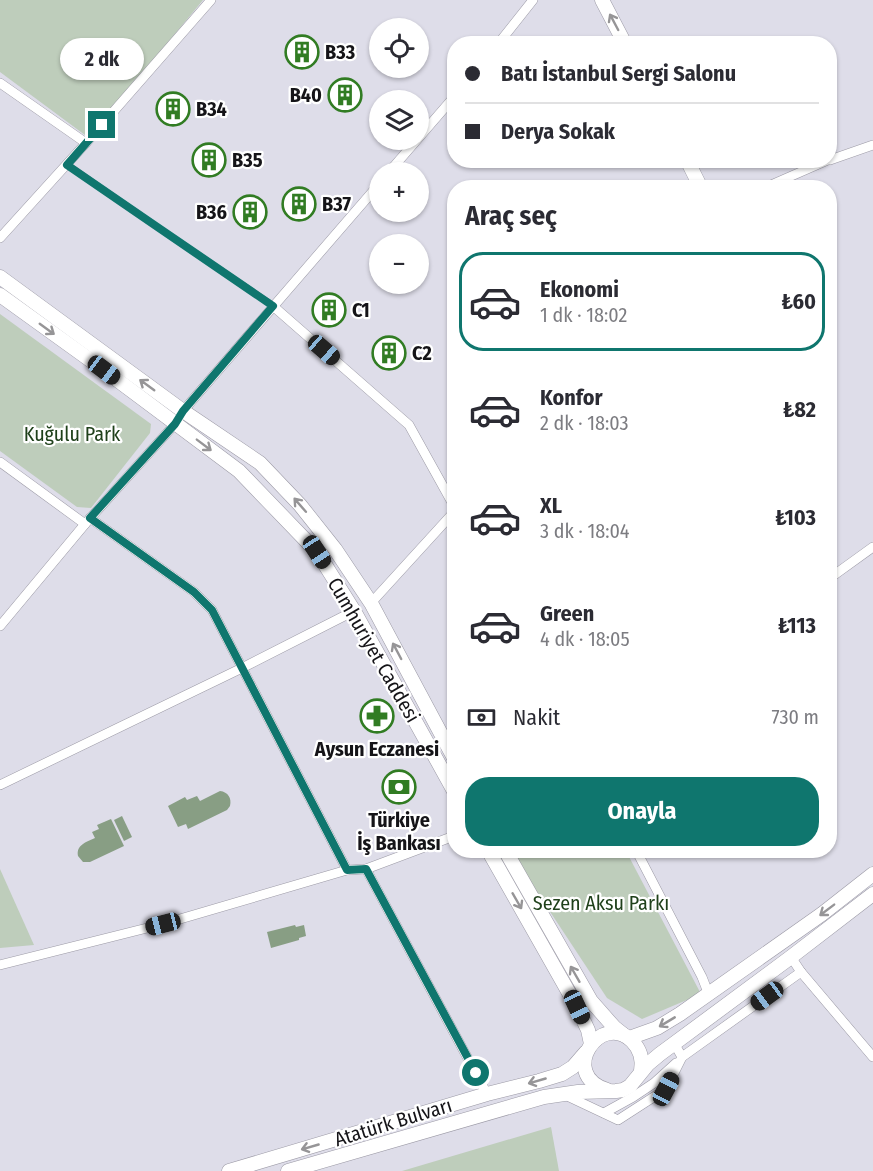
<!DOCTYPE html>
<html lang="tr">
<meta charset="utf-8">
<style>
body{margin:0;font-family:"Fira Sans Condensed",sans-serif;background:#f2f2f3;color:#2b2b33;height:100vh;display:flex;flex-direction:column;font-size:22px;white-space:nowrap}
*{box-sizing:border-box;margin:0}
p{font-size:20px;color:#7c7c81}
.icon{flex:none;width:33px;height:33px;fill:none;stroke:currentColor;stroke-width:2;stroke-linecap:round;stroke-linejoin:round}
.map{position:relative;flex:1;overflow:hidden}
.side{position:absolute;left:447px;top:180px;width:390px;height:678px;display:flex;flex-direction:column;background:#fff;border-radius:24px;box-shadow:0 2px 4px #0004}
.side>*{flex:none}
.banner{position:absolute;left:447px;top:36px;width:390px;height:132px;border-radius:24px;box-shadow:0 2px 4px #0004;display:grid;align-content:center;height:132px;padding:0 18px;background:#fff}
.tools{position:absolute;left:369px;top:18px;display:grid;gap:12px}
.tools a{display:grid;place-items:center;width:60px;height:60px;border-radius:50%;background:#fff;box-shadow:0 2px 4px #0004;font-size:30px}
.end{position:absolute;width:27px;height:27px;margin:-14px;border:8px solid #0f766e;background:#fff;box-shadow:0 0 0 3px #fff}
.from{border-radius:50%}
.bubble{position:absolute;height:42px;border-radius:21px;background:#fff;box-shadow:0 2px 4px #0004;font-size:20px;font-weight:700;line-height:42px;text-align:center}
.car{position:absolute;width:18px;height:36px;margin:-18px -9px;border-radius:8px;box-shadow:0 0 4px 2px #0007;background:linear-gradient(#222 24%,#8ab4d8 0 40%,#222 0 76%,#8ab4d8 0 86%,#222 0)}
.banner b{display:flex;align-items:center;gap:21px;height:57px;font-size:22px}
.banner b+b{border-top:2px solid #e1e1e2}
.banner i{width:15px;height:15px;background:#2b2b33}
ul{padding:0;list-style:none}
li{display:flex;align-items:center;gap:18px;height:99px;margin:0 12px 9px;padding:0 6px;border:3px solid transparent;border-radius:24px}
li div{flex:1}
li b{display:block;font-size:22px}
li em{font-style:normal;font-weight:700}
li.current{border-color:#0f766e}
li>.icon{width:54px;height:54px;stroke-width:1.5}
h2{padding:0 18px;font-size:27px;line-height:72px}
.pay{display:flex;align-items:center;gap:15px;height:66px;padding:0 18px;font-size:22px}
.pay p{margin-inline-start:auto}
.action{display:flex;gap:12px;margin-top:auto;padding:12px 18px}
.action a{flex:1;height:69px;border-radius:24px;background:#0f766e;color:#fff;font-size:24px;font-weight:700;line-height:69px;text-align:center}
.map>svg:first-child{display:block}
.green{fill:#becdbb}
.water{fill:#889e84}
.lines{fill:none;stroke-linecap:round;stroke-linejoin:round}
.lane-casing{stroke:#9b99a5;stroke-width:6}
.street-casing{stroke:#9b99a5;stroke-width:10}
.secondary-casing{stroke:#9b99a5;stroke-width:15}
.lane{stroke:#fff;stroke-width:4.5}
.street{stroke:#fff;stroke-width:9}
.secondary{stroke:#fff;stroke-width:14}
.oneway{stroke:#969597}
.route{stroke:#0f766e;stroke-width:8}
.labels{text-anchor:middle;stroke-width:4.5;stroke-linejoin:round;paint-order:stroke}
.poi-label{font-size:20px;font-weight:bold;fill:#151418;stroke:#fff;text-anchor:start}
.park-label{font-size:20px;fill:#1f401a;stroke:#fff}
.street-label{font-size:20px;fill:#151418;stroke:#fff}
</style>
<div class="map">
<svg width="873" height="1171" viewBox="0 0 873 1171">
<rect width="100%" height="100%" fill="#dedde9"/>
<g class="green">
<path d="M0 0H203L89 138 0 72Z"/>
<path d="M0 314 151 424 150 433 91 508 77 507 0 451Z"/>
<path d="M510 851H626L701 994 642 1019 607 998Z"/>
<path d="M0 869 34 945 0 948Z"/>
<path d="M551 1127 559 1171H402Z"/>
</g>
<g class="water">
<path d="M220 791C228 792 232 798 230 806L227 810 188 829 186 824 178 827 168 806 185 797 187 800 197 796 200 801Z"/>
<path d="M122 816 132 837 124 841 114 820Z"/>
<path d="M111 819 124 846 90 862H83L78 856C76 845 86 842 95 838L92 832 99 829 97 825Z"/>
<path d="M295 925 296 927 304 925 306 936 299 938V940L271 948 267 932Z"/>
</g>
<g class="lines">
<g class="lane-casing">
<path id="lane" d="M67 164 153 224 273 305"/>
</g>
<g class="street-casing">
<g id="street">
<path d="M498 44 533 0"/>
<path d="M0 83 86 143"/>
<path d="M830 160 873 145"/>
<path d="M389 172 454 97"/>
<path d="M764 188 828 160"/>
<path d="M0 238 86 143 211 0"/>
<path d="M273 306 409 425 454 506"/>
<path d="M0 462 85 524"/>
<path d="M90 518 194 592 212 610 347 870"/>
<path d="M830 578 873 547"/>
<path d="M371 603 454 512"/>
<path d="M0 626 85 524 175 424 183 411 380 183"/>
<path d="M0 785 242 668 354 611"/>
<path d="M636 850 702 977 709 995"/>
<path d="M366 869 487 1094"/>
<path d="M791 957 801 972 873 1057"/>
<path d="M0 965 163 924 347 870 366 869 454 836"/>
<path d="M674 1043 682 1057 801 972"/>
<path d="M565 1095 618 1120 666 1089 682 1057"/>
<path d="M604 1113 633 1097 654 1083 676 1063"/>
</g>
</g>
<g class="secondary-casing">
<g id="secondary">
<path d="M602 0 625 44"/>
<path d="M687 160 701 188"/>
<path d="M0 277 183 411 260 463 300 505 335 549 371 603 454 758"/>
<path d="M0 295 104 370 239 471 317 552 354 611 454 791"/>
<path d="M488 850 577 1007 588 1030 591 1044"/>
<path d="M505 850 591 1001 614 1027 624 1035"/>
<path d="M629 1038 657 1028 680 1014 822 914 873 874"/>
<path d="M607 1090C557 1074 601 1010 632 1041 641 1050 643 1060 641 1071"/>
<path d="M229 1171 487 1094 539 1081 562 1074 573 1067 586 1052"/>
<path d="M288 1171 544 1097 578 1092 616 1091 623 1090 630 1086 648 1064 660 1054 791 957 873 894"/>
</g>
</g>
<use href="#lane" class="lane"/>
<use href="#street" class="street"/>
<use href="#secondary" class="secondary"/>
</g>
<defs><path id="oneway-shaft" d="M-6 0H5M1.5-3L5.5 0L1.5 3" fill="none" stroke-width="1.6" stroke-linecap="round" stroke-linejoin="round" transform="scale(1.5)"/></defs>
<g class="oneway">
<use href="#oneway-shaft" transform="translate(614 22) rotate(-118)"/>
<use href="#oneway-shaft" transform="translate(47 329) rotate(36)"/>
<use href="#oneway-shaft" transform="translate(147 385) rotate(-144)"/>
<use href="#oneway-shaft" transform="translate(204 445) rotate(37)"/>
<use href="#oneway-shaft" transform="translate(300 505) rotate(-131)"/>
<use href="#oneway-shaft" transform="translate(397 651) rotate(-118)"/>
<use href="#oneway-shaft" transform="translate(517 901) rotate(60)"/>
<use href="#oneway-shaft" transform="translate(827 910) rotate(143)"/>
<use href="#oneway-shaft" transform="translate(575 974) rotate(-120)"/>
<use href="#oneway-shaft" transform="translate(667 1022) rotate(149)"/>
<use href="#oneway-shaft" transform="translate(537 1081) rotate(164)"/>
<use href="#oneway-shaft" transform="translate(310 1147) rotate(164)"/>
</g>
<g class="lines">
<path class="route" d="M102 125 67 165 153 224 273 306 183 411 175 424 90 518 194 592 212 610 347 870 366 869 476 1073"/>
</g>
<defs>
<g id="building-ring" transform="scale(1.725)"><circle r="9.5" fill="#fff" stroke="#317c23" stroke-width="1.5"/><path d="M-4-6H4V6H1V3H-1V6H-4ZM-2.5-4.3h1.7v1.8h-1.7ZM.8-4.3h1.7v1.8H.8ZM-2.5-1h1.7V.8h-1.7ZM.8-1h1.7V.8H.8Z" fill="#317c23"/></g>
<g id="pharmacy-ring" transform="scale(1.725)"><circle r="9.5" fill="#fff" stroke="#317c23" stroke-width="1.5"/><path d="M-2-6h4v4h4v4h-4v4h-4v-4h-4v-4h4Z" fill="#317c23"/></g>
<g id="bank-ring" transform="scale(1.725)"><circle r="9.5" fill="#fff" stroke="#317c23" stroke-width="1.5"/><path d="M-6-4H6V4H-6ZM0-2.3a2.3 2.3 0 1 0 0 4.6a2.3 2.3 0 1 0 0-4.6Z" fill="#317c23"/></g>
</defs>
<g fill-rule="evenodd">
<use href="#building-ring" x="302" y="52"/>
<use href="#building-ring" x="345" y="95"/>
<use href="#building-ring" x="173" y="109"/>
<use href="#building-ring" x="209" y="160"/>
<use href="#building-ring" x="299" y="204"/>
<use href="#building-ring" x="250" y="212"/>
<use href="#building-ring" x="329" y="310"/>
<use href="#building-ring" x="389" y="353"/>
<use href="#pharmacy-ring" x="377" y="716"/>
<use href="#bank-ring" x="399" y="787"/>
</g>
<g class="labels">
<g class="poi-label">
<text x="325" y="59">B33</text>
<text x="322" y="102" text-anchor="end">B40</text>
<text x="196" y="116">B34</text>
<text x="232" y="167">B35</text>
<text x="322" y="211">B37</text>
<text x="227" y="219" text-anchor="end">B36</text>
<text x="352" y="317">C1</text>
<text x="412" y="360">C2</text>
<text x="377" y="756" text-anchor="middle">Aysun Eczanesi</text>
<text x="399" y="827" text-anchor="middle">Türkiye<tspan x="399" dy="23">İş Bankası</tspan></text>
</g>
<g class="park-label">
<text x="72" y="441">Kuğulu Park</text>
<text x="601" y="910">Sezen Aksu Parkı</text>
</g>
<g class="street-label">
<text transform="translate(374 650) rotate(60)" y="7">Cumhuriyet Caddesi</text>
<text transform="translate(393 1122) rotate(-17)" y="7">Atatürk Bulvarı</text>
</g>
</g>
</svg>
<div class="tools">
<a><svg class="icon" aria-label="locate" viewBox="0 0 24 24"><circle cx="12" cy="12" r="6"/><path d="M12 2v4M12 18v4M2 12h4M18 12h4"/></svg></a>
<a><svg class="icon" aria-label="layers" viewBox="0 0 24 24"><path d="M12 4l9 5-9 5-9-5zM3 14l9 5 9-5"/></svg></a>
<a>+</a>
<a>−</a>
</div>
<i class="end from" style="left:476px;top:1073px"></i>
<i class="end" style="left:102px;top:125px"></i>
<div class="bubble" style="left:60px;top:38px;width:84px">2 dk</div>
<i class="car" style="left:324px;top:350px;rotate:131deg"></i>
<i class="car" style="left:104px;top:370px;rotate:127deg"></i>
<i class="car" style="left:317px;top:552px;rotate:147deg"></i>
<i class="car" style="left:163px;top:924px;rotate:256deg"></i>
<i class="car" style="left:767px;top:996px;rotate:234deg"></i>
<i class="car" style="left:577px;top:1007px;rotate:155deg"></i>
<i class="car" style="left:666px;top:1089px;rotate:28deg"></i>
<div class="banner">
<b><i class="from"></i>Batı İstanbul Sergi Salonu</b>
<b><i></i>Derya Sokak</b>
</div>
<section class="side">
<h2>Araç seç</h2>
<ul>
<li class="current"><svg class="icon" aria-label="car" viewBox="0 0 24 24"><path d="M5 17H2v-5l4-1 3-4h7l3 4 3 1v5h-3M9 17h6M6 11h13"/><circle cx="7" cy="17" r="2"/><circle cx="17" cy="17" r="2"/></svg><div><b>Ekonomi</b><p>1 dk · 18:02</p></div><em>₺60</em></li>
<li><svg class="icon" aria-label="car" viewBox="0 0 24 24"><path d="M5 17H2v-5l4-1 3-4h7l3 4 3 1v5h-3M9 17h6M6 11h13"/><circle cx="7" cy="17" r="2"/><circle cx="17" cy="17" r="2"/></svg><div><b>Konfor</b><p>2 dk · 18:03</p></div><em>₺82</em></li>
<li><svg class="icon" aria-label="car" viewBox="0 0 24 24"><path d="M5 17H2v-5l4-1 3-4h7l3 4 3 1v5h-3M9 17h6M6 11h13"/><circle cx="7" cy="17" r="2"/><circle cx="17" cy="17" r="2"/></svg><div><b>XL</b><p>3 dk · 18:04</p></div><em>₺103</em></li>
<li><svg class="icon" aria-label="car" viewBox="0 0 24 24"><path d="M5 17H2v-5l4-1 3-4h7l3 4 3 1v5h-3M9 17h6M6 11h13"/><circle cx="7" cy="17" r="2"/><circle cx="17" cy="17" r="2"/></svg><div><b>Green</b><p>4 dk · 18:05</p></div><em>₺113</em></li>
</ul>
<div class="pay"><svg class="icon" aria-label="cash" viewBox="0 0 24 24"><path d="M3 7h18v10H3z"/><circle cx="12" cy="12" r="2"/></svg>Nakit<p>730 m</p></div>
<div class="action"><a>Onayla</a></div>
</section>
</div>
